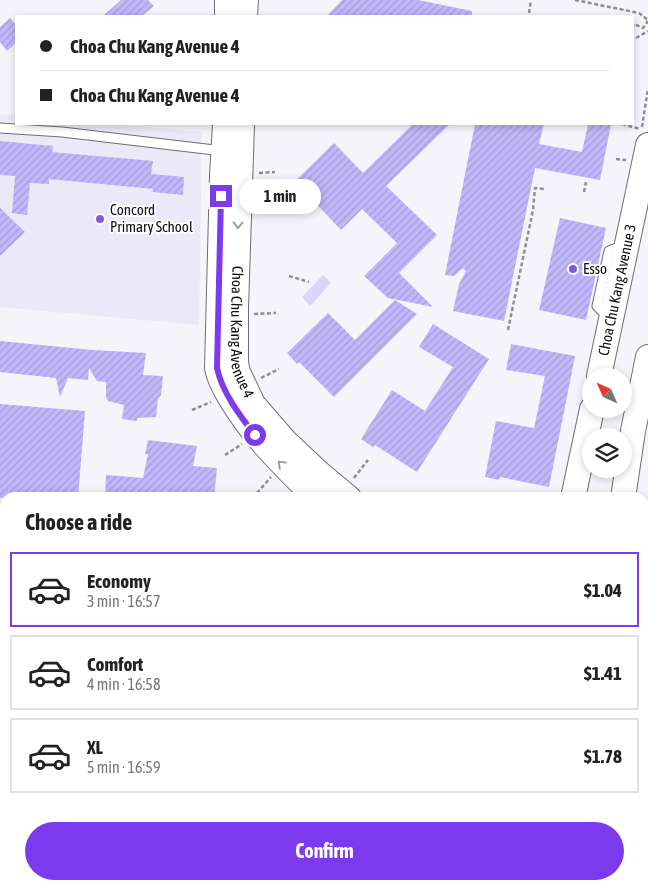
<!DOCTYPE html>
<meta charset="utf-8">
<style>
body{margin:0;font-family:"Asap Condensed",sans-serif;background:#f2f2f2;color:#222;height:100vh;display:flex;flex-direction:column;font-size:19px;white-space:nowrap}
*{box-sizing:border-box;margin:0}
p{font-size:16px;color:#767676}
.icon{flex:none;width:28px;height:28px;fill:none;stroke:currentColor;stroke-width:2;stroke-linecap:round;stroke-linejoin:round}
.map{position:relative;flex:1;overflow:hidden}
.panel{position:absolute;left:0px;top:492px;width:649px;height:398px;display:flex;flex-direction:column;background:#fff;border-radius:15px 15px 0 0;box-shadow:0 2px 8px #0003}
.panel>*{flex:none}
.guide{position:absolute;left:15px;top:15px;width:619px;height:110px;border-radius:0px;box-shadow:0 2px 8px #0003;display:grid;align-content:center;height:110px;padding:0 25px;background:#fff}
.needle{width:32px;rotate:315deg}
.buttons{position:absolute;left:582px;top:368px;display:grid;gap:10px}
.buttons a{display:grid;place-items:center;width:50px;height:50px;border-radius:50%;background:#fff;box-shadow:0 2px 8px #0003;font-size:25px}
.end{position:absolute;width:22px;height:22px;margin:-11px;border:6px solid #7c3aed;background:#fff;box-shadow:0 0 0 2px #fff}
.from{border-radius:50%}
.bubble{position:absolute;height:35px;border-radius:18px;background:#fff;box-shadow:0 2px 8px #0003;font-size:16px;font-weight:700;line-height:35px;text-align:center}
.guide b{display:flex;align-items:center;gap:18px;height:48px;font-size:19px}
.guide b+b{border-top:1px solid #e0e0e0}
.guide i{width:12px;height:12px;background:#222}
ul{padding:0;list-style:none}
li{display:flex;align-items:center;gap:15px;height:75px;margin:0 10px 8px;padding:0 15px;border:2px solid #e0e0e0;border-radius:0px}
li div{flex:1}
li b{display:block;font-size:19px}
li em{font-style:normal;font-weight:700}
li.active{border-color:#7c3aed}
li>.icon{width:45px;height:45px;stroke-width:1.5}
h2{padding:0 25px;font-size:22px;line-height:60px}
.action{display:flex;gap:10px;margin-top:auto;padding:10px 25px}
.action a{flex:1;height:58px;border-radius:30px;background:#7c3aed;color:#fff;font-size:20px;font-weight:700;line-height:58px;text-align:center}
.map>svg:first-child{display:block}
.built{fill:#ebe9f7}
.grass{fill:#dad5f9}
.park{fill:url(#park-tufts)}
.building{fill:url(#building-hatch)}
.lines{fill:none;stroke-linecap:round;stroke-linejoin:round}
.lane-casing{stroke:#6f6e74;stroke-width:11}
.secondary-casing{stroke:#6f6e74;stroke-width:26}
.primary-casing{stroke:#6f6e74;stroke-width:29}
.path{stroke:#8f8f93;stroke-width:2.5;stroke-dasharray:4 2.5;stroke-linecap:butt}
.lane{stroke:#fff;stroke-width:9}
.secondary{stroke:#fff;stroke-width:24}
.primary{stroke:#fff;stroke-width:26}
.oneway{stroke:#9e9e9f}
.route{stroke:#7c3aed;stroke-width:6}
.poi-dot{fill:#7d5dd7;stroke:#fff;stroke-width:2}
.labels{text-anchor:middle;stroke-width:4;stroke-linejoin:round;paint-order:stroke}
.poi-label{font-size:15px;fill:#0d0c0e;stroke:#fff;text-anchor:start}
.street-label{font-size:15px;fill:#0d0c0e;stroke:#fff}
</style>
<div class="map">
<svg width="648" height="890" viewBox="0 0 648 890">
<defs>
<pattern id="park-tufts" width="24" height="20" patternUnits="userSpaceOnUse" patternTransform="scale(1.25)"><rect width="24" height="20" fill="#dad5f9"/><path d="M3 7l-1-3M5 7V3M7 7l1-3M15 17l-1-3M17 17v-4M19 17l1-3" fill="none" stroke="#bab6d4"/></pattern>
<pattern id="building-hatch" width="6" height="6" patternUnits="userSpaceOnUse" patternTransform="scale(1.25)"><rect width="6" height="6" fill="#c1b7fa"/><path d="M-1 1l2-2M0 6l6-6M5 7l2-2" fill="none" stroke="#a59cd5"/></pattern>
</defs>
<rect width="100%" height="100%" fill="#f4f4fa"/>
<path class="built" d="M0 114 16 115V124H110L202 132 199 325 0 307Z"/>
<path class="grass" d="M323 275 331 283 310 306 302 297Z"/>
<path class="park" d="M37 885H94L99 890H31Z"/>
<g class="building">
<path d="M121 0H148L154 6 142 16H103Z"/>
<path d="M342 0H418L472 11V16H327Z"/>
<path d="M10 18 16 25V43L7 51 0 42V27Z"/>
<path d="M413 124H450L386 186 437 235 399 273 433 307 388 298 364 276 397 243 362 209 341 230 305 192 303 193 293 183 334 143 363 173Z"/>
<path d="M475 124H544L539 144 582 152 588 124H611L600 180 535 168 504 321 453 311 459 284 466 271 463 268 454 276 445 275Z"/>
<path d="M0 141 53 146 52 152 153 161 151 174 184 177 183 195 153 192V189L49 179V184L30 183 27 215 12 213 15 176 0 175Z"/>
<path d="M0 208 25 232 0 256Z"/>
<path d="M560 218 606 228 586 320 539 310Z"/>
<path d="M395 300 417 314 334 397 299 362 297 364 287 353 328 313 355 340Z"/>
<path d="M433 324 489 359 417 472 375 445 373 447 361 439 392 390 425 411 453 367 419 347Z"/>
<path d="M0 341 92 350 146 353 143 375 163 376 161 395 158 399 156 417 137 418V421L122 419 124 405 108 401 106 397V382L97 381 89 368 88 380 68 378 60 397 56 378 0 372Z"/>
<path d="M511 344 575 356 549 487 500 477 499 480 485 477 496 421 534 428 545 376 506 370Z"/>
<path d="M0 404 85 411 78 498H0Z"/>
<path d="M148 440 197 446 193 466 217 468 214 498H170L165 491 157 498H105L106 475 143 478 148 454H145Z"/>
</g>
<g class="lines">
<g class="lane-casing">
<g id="lane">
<path d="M0 128 62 132 223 151"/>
<path d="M612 314 602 311 597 306 609 251 623 246"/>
</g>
</g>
<g class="secondary-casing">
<g id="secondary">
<path d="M227 16V0"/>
<path d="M245 16 246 0"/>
<path d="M225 124 222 176 217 368C219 379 224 387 229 396 252 436 284 466 316 498"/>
<path id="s1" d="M242 124 236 308V363L238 372 253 404 285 441 319 473 349 498"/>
<path id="s2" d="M599 376 648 145"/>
<path d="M573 498 592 409"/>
<path d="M623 498 633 431 648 357"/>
<path d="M644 564 648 568"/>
<path d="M644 598 648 597"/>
<path d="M513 890 514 885"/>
</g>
</g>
<g class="primary-casing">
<path id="primary" d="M533 886 534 890"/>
</g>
<g class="path">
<path d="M575 0 639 13 648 20"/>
<path d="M529 13 531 0"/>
<path d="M632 28 634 24 643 28 648 21"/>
<path d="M636 38 648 31"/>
<path d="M622 124 640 129"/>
<path d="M642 127 648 89"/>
<path d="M616 159 626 160"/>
<path d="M259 173 275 172"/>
<path d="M258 188 277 189"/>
<path d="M584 192 586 182"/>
<path d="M256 211 285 212"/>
<path d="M289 276 309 282"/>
<path d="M254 314 276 313"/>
<path d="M508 330 533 210 535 188 544 189"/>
<path d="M261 378 279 369"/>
<path d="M192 410 211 402"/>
<path d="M225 455 242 444"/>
<path d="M354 478 368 460"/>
<path d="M257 493 271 477"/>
<path d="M368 494 377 498"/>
<path d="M0 692 3 690"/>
<path d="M644 834H648"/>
<path d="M455 887 457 890"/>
<path d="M492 890V885"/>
</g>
<use href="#lane" class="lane"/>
<use href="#secondary" class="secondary"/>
<use href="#primary" class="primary"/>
</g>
<defs><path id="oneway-chevron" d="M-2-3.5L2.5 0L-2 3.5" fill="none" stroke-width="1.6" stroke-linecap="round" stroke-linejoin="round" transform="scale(1.25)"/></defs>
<g class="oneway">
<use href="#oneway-chevron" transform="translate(238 225) rotate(92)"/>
<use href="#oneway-chevron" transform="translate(281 464) rotate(-136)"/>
</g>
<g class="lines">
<path class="route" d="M221 196 217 368C222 392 240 416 255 435"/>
</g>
<g class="poi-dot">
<circle cx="100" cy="219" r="5"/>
<circle cx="573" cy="269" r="5"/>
</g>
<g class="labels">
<g class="poi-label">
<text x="110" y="215">Concord<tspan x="110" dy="17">Primary School</tspan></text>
<text x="583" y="274">Esso</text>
</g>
<g class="street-label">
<text dy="5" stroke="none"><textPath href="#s2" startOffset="88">Choa Chu Kang Avenue 3</textPath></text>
<text dy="5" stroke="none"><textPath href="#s1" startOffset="209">Choa Chu Kang Avenue 4</textPath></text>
</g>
</g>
</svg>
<div class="buttons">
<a><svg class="needle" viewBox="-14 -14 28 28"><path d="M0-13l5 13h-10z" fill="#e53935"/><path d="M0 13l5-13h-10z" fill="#767676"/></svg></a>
<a><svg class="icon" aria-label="layers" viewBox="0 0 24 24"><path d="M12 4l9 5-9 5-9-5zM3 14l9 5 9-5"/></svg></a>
</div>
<i class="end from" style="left:255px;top:435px"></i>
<i class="end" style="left:221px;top:196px"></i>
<div class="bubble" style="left:239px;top:179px;width:82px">1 min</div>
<div class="guide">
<b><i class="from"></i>Choa Chu Kang Avenue 4</b>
<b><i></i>Choa Chu Kang Avenue 4</b>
</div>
<section class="panel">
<h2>Choose a ride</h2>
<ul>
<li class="active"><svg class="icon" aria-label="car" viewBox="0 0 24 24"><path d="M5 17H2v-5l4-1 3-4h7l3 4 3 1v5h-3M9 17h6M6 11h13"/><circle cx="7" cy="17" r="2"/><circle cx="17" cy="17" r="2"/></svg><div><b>Economy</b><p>3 min · 16:57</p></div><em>$1.04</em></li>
<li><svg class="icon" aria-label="car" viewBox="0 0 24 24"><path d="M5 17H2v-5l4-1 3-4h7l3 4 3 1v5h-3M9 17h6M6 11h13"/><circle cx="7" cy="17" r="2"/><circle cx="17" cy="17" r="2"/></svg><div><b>Comfort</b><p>4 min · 16:58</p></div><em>$1.41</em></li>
<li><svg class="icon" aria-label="car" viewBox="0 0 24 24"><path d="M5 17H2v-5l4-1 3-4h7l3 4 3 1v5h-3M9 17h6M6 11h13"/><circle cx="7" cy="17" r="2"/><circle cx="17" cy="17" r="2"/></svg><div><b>XL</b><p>5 min · 16:59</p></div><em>$1.78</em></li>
</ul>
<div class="action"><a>Confirm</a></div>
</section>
</div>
